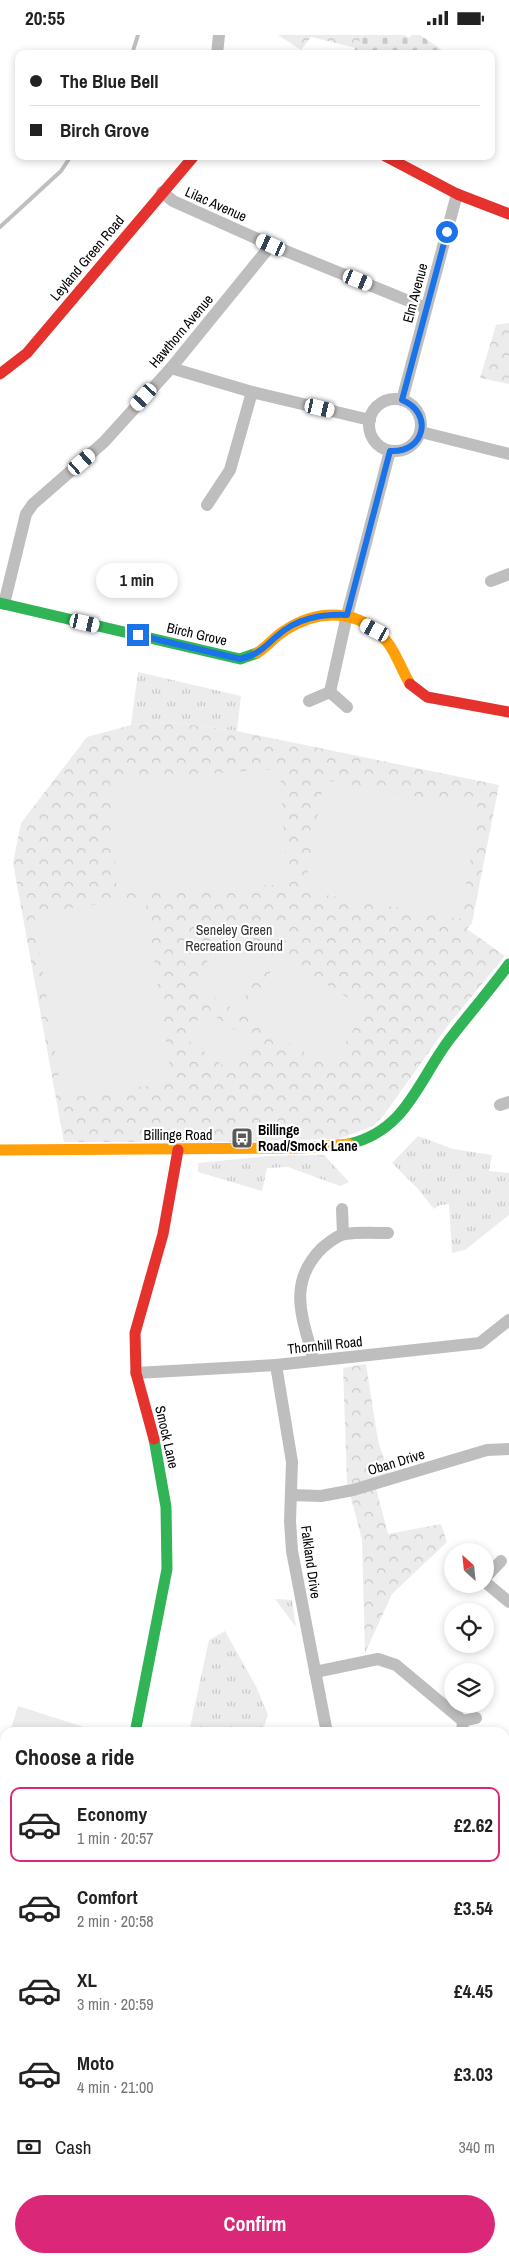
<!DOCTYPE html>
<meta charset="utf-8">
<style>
body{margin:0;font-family:"Archivo Narrow",sans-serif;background:#f2f2f2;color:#222;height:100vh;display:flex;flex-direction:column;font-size:19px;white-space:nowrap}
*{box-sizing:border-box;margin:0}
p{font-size:16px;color:#767676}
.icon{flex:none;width:28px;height:28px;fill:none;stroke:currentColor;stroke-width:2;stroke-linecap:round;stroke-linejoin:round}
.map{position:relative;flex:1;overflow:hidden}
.sheet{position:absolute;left:0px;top:1692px;width:510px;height:536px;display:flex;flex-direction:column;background:#fff;border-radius:15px 15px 0 0;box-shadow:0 2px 8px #0003}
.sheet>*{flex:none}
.banner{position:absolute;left:15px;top:15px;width:480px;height:110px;border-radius:10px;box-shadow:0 2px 8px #0003;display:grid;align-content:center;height:110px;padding:0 15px;background:#fff}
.needle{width:32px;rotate:333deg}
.tools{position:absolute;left:444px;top:1508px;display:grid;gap:10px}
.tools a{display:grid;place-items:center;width:50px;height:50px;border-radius:50%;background:#fff;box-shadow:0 2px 8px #0003;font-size:25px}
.end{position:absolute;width:22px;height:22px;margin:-11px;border:6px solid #1a73e8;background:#fff;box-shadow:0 0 0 2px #fff}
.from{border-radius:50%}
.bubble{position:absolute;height:35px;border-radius:18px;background:#fff;box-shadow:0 2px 8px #0003;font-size:16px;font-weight:800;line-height:35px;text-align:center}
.car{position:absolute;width:15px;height:30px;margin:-15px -8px;border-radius:6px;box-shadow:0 0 4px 1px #0007;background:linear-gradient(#fff 24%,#345 0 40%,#fff 0 76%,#345 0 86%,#fff 0)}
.banner b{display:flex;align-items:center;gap:18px;height:48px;font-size:19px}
.banner b+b{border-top:1px solid #e0e0e0}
.banner i{width:12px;height:12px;background:#222}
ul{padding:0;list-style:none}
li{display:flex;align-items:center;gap:15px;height:75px;margin:0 10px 8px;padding:0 5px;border:2px solid transparent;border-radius:10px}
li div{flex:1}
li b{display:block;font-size:19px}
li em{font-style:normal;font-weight:800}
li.selected{border-color:#db2777}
li>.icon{width:45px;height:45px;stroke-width:1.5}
h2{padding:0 15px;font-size:22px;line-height:60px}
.pay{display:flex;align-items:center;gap:12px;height:55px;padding:0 15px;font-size:19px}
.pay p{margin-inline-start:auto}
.cta{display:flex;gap:10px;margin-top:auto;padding:10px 15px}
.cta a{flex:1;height:58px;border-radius:30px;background:#db2777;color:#fff;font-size:20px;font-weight:800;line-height:58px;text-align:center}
.status{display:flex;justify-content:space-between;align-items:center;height:35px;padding:0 25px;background:#fff;direction:ltr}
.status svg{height:14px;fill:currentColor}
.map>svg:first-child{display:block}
.grass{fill:url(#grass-tufts)}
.forest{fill:url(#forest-crowns)}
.cemetery{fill:url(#cemetery-stones)}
.pitch{fill:#ececec}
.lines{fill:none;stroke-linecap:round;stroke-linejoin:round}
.stream{stroke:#bfbfbf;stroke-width:4}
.street{stroke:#bebebe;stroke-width:12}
.fast{stroke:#30b455;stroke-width:11}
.slow{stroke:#ff9f0a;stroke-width:11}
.jam{stroke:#e5322d;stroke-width:11}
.route{stroke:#1a73e8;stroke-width:6}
.labels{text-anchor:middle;stroke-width:4.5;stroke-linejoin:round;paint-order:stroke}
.street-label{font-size:14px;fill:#000;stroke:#fff}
.park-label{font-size:14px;fill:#333;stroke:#fff}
.poi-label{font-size:14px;font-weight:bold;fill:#000;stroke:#fff;text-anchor:start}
</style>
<div class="status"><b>20:55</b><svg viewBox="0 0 49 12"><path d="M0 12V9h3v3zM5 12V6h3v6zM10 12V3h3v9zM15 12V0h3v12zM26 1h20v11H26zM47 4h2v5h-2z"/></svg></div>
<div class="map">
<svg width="509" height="2228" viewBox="0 0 509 2228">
<defs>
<pattern id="grass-tufts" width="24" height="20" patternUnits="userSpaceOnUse" patternTransform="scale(1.25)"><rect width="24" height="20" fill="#ececec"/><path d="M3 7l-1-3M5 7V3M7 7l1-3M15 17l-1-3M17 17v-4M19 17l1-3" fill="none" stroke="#c9c9c9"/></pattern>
<pattern id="forest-crowns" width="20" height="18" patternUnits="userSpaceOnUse" patternTransform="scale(1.25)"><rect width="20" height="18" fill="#ececec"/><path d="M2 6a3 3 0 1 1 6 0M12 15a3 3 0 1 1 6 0" fill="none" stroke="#c9c9c9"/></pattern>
<pattern id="cemetery-stones" width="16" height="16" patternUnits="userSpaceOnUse" patternTransform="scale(1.25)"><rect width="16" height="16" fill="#ececec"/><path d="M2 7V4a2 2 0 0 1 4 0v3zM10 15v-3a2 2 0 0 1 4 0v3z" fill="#c9c9c9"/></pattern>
</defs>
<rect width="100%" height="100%" fill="#fff"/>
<g class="grass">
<path d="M138 637 241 661 237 696 178 688 131 690Z"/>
<path d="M418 1101 453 1114 492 1120 489 1136 509 1138V1180L465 1215 452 1218 449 1169 440 1170 434 1174 417 1153 392 1128Z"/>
<path d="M324 1120 349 1147 340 1151 288 1132 267 1133 262 1156 198 1137V1128L268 1121Z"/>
<path d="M275 1564 292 1565 296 1592Z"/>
<path d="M225 1596 257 1653 268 1680 262 1697H189L209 1605Z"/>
</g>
<g class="forest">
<path d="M278 0H363L356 13 311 2 301 15Z"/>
<path d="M509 288V349L480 343 496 290Z"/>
<path d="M178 688 237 696 499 750 472 888 467 894 505 921 446 993 384 1080 373 1091 339 1104 209 1107H64L13 828 21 788 87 702 131 690Z"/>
<path d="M366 1329 378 1406 392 1448 376 1453 388 1499 441 1489 447 1507 392 1559 365 1618 362 1505 347 1447 343 1333Z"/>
</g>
<path class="cemetery" d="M363 0H405L409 3 412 0H420L448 19H352Z"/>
<g class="pitch">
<path d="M280 734 287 849 117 859 110 745Z"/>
<path d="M324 745 480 772 460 884 304 856Z"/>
<path d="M145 862 172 1047 62 1064 34 879Z"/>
<path d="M228 893 271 919 236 976 193 949Z"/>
<path d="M280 921 366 974 330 1033 244 980Z"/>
<path d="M205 974 253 1008 232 1037 185 1003Z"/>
<path d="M18 1671 90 1694 89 1698 10 1697Z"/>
</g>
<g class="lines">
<g class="stream">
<path d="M132 19 138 0"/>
<path d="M0 192 61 136 71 121"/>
</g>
<g class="street">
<path d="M217 19 219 0"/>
<path d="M162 157 173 166 271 210 426 273"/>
<path d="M171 333 252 357 370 385"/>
<circle cx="395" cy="390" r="26"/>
<path d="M402 365 457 159"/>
<path d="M421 397 509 419"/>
<path d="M207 470 230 435 252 357"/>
<path d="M491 546 509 539"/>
<path d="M4 569 26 479 33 469 104 407 171 333 271 210"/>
<path d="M330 657 347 580 390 416"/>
<path d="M309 666 330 657 347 672"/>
<path d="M500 1070 509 1067"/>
<path d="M342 1174 343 1199"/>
<path d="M314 1326C303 1284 286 1249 322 1213 328 1208 337 1200 345 1199 359 1197 374 1198 388 1198"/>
<path d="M276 1330 292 1427 290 1486 292 1516 327 1698"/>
<path d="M136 1338 276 1330 480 1308 509 1285"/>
<path d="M291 1460 321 1461 353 1455 487 1415 509 1414"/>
<path d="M485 1543 501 1526"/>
<path d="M485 1547 509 1567"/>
<path d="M315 1637 378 1624 396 1630 463 1686"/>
<path d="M462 1698 463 1686 476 1683"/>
<path d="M505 1810 509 1808"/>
<path d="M505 2026 509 2025"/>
<path d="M505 2047 509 2065"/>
<path d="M505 2144H509"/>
</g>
<g class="fast">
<path d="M0 568 240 624 257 618"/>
<path d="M349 1109C406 1096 418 1046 449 1005 469 979 490 955 509 929"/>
<path d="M135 1698 167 1534 166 1472 154 1404"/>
</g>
<g class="slow">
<path d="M257 618C267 612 274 602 284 596 318 573 361 573 388 608 397 620 402 636 410 649"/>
<path d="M0 1115 302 1113 349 1109"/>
<path d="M339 2224 344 2228"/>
</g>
<g class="jam">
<path d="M385 121 457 159 509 179"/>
<path d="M0 339 27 318 194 121"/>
<path d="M410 649 427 662 509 677"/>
<path d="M154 1404 136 1338 135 1298 163 1199 178 1115"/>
<path d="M0 1850 5 1854"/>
</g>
</g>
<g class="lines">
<path class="route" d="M138 600 240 624C258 620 264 612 277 601 297 583 321 579 347 580L390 416C425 418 434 378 402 365L447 197"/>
</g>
<defs>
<g id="bus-square" transform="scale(1.125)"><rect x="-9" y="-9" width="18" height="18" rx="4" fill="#595959" stroke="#fff"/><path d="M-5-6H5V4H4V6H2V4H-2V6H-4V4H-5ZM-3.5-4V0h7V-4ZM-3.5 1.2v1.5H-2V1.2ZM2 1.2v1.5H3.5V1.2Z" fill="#fff"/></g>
</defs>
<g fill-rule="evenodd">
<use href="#bus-square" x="242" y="1103"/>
</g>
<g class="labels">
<g class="street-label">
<text transform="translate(216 169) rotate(24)" y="5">Lilac Avenue</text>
<text transform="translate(87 223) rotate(-50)" y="5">Leyland Green Road</text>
<text transform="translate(415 258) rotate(-75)" y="5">Elm Avenue</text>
<text transform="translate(181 296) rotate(-50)" y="5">Hawthorn Avenue</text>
<text transform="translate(197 599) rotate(13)" y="5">Birch Grove</text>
<text x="178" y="1105">Billinge Road</text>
<text transform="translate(325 1310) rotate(-6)" y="5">Thornhill Road</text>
<text transform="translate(167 1402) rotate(77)" y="5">Smock Lane</text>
<text transform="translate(396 1427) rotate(-17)" y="5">Oban Drive</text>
<text transform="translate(311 1527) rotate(82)" y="5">Falkland Drive</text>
</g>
<g class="park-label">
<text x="234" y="900">Seneley Green<tspan x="234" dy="16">Recreation Ground</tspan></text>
</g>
<g class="poi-label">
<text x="258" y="1100">Billinge<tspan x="258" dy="16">Road/Smock Lane</tspan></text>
</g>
</g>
</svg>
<div class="tools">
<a><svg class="needle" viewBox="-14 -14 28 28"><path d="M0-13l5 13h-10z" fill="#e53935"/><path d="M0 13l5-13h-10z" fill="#767676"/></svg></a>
<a><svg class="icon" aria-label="locate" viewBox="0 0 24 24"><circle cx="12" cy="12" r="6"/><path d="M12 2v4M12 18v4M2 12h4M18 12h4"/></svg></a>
<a><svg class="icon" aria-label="layers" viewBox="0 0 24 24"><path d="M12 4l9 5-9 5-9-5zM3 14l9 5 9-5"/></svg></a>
</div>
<i class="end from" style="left:447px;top:197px"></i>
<i class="end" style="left:138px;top:600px"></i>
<div class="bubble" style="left:96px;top:528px;width:82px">1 min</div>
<i class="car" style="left:271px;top:210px;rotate:294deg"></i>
<i class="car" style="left:358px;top:245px;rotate:112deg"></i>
<i class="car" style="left:144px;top:362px;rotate:222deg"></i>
<i class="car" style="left:320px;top:373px;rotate:103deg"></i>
<i class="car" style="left:82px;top:427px;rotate:49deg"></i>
<i class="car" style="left:85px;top:588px;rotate:103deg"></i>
<i class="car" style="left:375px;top:595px;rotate:298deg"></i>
<div class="banner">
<b><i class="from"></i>The Blue Bell</b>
<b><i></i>Birch Grove</b>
</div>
<section class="sheet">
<h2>Choose a ride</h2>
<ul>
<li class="selected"><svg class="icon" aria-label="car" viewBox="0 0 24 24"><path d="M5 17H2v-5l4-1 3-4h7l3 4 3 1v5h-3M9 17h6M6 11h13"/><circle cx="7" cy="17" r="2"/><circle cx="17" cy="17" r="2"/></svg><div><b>Economy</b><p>1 min · 20:57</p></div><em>£2.62</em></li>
<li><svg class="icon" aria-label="car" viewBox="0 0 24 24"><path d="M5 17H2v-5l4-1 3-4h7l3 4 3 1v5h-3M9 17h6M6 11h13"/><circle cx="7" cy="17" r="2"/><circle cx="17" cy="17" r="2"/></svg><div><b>Comfort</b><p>2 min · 20:58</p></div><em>£3.54</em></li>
<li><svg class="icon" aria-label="car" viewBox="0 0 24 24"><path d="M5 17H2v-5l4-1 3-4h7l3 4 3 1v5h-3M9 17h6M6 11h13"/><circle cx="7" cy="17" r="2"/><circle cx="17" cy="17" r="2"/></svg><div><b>XL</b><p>3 min · 20:59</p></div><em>£4.45</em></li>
<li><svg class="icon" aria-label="car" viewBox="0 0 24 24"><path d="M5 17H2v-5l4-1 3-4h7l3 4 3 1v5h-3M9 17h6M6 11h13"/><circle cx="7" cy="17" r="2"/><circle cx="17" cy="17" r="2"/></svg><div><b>Moto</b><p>4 min · 21:00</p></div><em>£3.03</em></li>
</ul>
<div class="pay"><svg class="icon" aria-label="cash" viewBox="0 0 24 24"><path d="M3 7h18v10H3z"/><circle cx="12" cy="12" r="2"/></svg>Cash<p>340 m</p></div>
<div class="cta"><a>Confirm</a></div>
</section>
</div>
